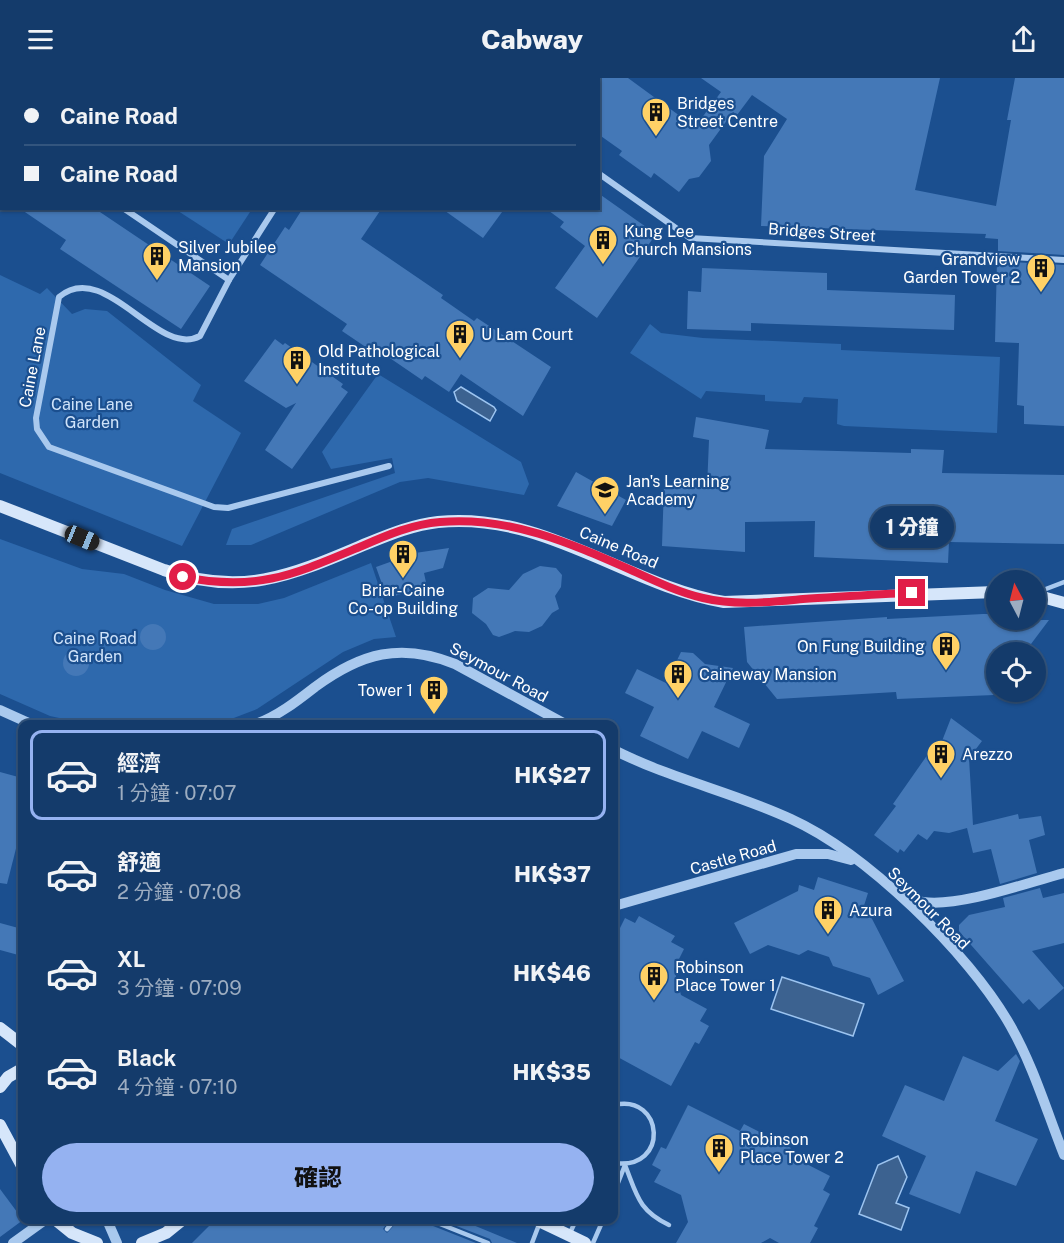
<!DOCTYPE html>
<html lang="zh-TW">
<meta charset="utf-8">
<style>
body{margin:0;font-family:"Public Sans","Noto Sans TC",sans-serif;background:#214673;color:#f1f3f6;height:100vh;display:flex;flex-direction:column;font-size:22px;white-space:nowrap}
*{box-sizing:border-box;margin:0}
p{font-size:20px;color:#9dadc1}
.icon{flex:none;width:33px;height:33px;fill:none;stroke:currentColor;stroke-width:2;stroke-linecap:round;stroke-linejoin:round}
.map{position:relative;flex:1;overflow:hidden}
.details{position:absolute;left:18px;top:642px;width:600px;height:504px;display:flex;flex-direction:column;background:#143b6b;border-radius:12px;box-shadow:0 2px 4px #0004,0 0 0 2px #33557e}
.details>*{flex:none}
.hud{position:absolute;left:0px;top:0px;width:600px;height:132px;box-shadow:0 2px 4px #0004,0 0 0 2px #33557e;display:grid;align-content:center;height:132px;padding:0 24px;background:#143b6b}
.needle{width:39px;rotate:353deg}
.fabs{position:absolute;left:986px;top:492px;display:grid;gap:12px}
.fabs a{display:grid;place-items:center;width:60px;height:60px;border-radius:50%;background:#143b6b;box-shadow:0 2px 4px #0004,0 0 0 2px #33557e;font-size:30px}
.end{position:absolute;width:27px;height:27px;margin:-14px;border:8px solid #e11d48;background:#fff;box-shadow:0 0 0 3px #fff}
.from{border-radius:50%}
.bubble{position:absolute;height:42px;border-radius:21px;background:#143b6b;box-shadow:0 2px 4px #0004,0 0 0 2px #33557e;font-size:20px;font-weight:800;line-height:42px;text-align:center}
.car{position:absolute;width:18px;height:36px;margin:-18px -9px;border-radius:8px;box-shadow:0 0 4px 2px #0007;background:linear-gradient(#222 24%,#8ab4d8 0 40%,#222 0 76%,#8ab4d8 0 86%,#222 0)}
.hud b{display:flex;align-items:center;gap:21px;height:57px;font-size:22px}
.hud b+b{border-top:2px solid #33557e}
.hud i{width:15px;height:15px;background:#f1f3f6}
ul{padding:10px 0 0;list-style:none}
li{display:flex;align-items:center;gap:18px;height:90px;margin:0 12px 9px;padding:0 12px;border:3px solid transparent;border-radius:12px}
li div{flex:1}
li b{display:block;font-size:22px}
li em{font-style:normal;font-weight:800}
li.active{border-color:#95b2f1}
li>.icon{width:54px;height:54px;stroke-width:1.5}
.primary-button{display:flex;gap:12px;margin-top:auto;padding:12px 24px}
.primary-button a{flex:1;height:69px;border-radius:36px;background:#95b2f1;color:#111;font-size:24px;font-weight:800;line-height:69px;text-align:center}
header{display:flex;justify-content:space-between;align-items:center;height:78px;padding:0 24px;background:#143b6b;font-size:27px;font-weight:800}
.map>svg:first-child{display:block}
.green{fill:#2e69ad}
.water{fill:#3c6290;stroke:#9cc4f0;stroke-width:1.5}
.building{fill:#4478b7}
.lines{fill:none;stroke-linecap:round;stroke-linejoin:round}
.service{stroke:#a9c9ee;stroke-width:4.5}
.minor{stroke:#a9c9ee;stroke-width:6}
.tertiary{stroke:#a9c9ee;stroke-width:10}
.secondary{stroke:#d6e6fa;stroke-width:12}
.route{stroke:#e11d48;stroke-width:8}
.labels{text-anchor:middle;stroke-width:4.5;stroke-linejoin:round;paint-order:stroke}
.poi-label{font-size:16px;fill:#fff;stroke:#1b4f8f;text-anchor:start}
.street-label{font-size:16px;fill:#fff;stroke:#1b4f8f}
.park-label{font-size:16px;fill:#cfe3fa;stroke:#1b4f8f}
</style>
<header><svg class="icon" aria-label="menu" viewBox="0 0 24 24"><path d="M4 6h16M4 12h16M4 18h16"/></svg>Cabway<svg class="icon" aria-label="share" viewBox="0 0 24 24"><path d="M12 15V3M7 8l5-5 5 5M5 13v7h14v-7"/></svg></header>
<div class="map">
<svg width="1064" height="1165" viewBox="0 0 1064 1165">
<rect width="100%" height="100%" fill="#1b4f8f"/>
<g class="green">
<path d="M0 0H330L333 1 2 2 1 18Z"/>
<path d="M175 131 252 130V131L229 166Z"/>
<path d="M0 197 40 216 47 210 72 236 85 231 107 233 201 307 193 323 241 355 182 468 0 395Z"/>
<path d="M650 246 661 255 703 260 841 266V272L1000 279 997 355 844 348 837 346 838 321 804 319 801 325 765 323V317L706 313 701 321 630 275Z"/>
<path d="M378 296 521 384 529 406 524 417 428 400 400 404 251 467H226L232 451 395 395 392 380 331 391 322 374Z"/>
<path d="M0 461 82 491 124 496 165 512 214 526H258L284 520 371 485 396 559 374 561 343 574 257 631 218 646H87L50 638 0 616Z"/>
</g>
<g class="water">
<path d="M461 309 494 329 496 332 490 343 457 323 454 314Z"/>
<path d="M782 899 864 926 853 958 771 931Z"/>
<path d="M898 1078 907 1099 896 1125 909 1130 901 1152 859 1136 878 1087Z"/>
</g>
<g class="building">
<path d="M598 0H628L695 49 721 14 701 0H940L915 112 996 128 1011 42H1007L1015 0H1064V177L998 173V161L985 160 986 156 761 148 764 78 787 41 752 17 737 37 733 34 709 67 711 83 699 99 689 101 679 114 654 95 651 100 619 77 622 73 598 56Z"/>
<path d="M598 115 656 156 597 240 555 210 585 168 560 149 564 144 545 130H598Z"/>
<path d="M19 130H94L210 208 181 251 60 171 66 162Z"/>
<path d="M303 130H382L361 161 443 217 441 220 474 243 477 240 551 289 523 338 461 296 449 314 425 298 422 302 381 274 379 278 342 253 347 246 260 187 285 149 289 152Z"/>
<path d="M441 130H505L483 160Z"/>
<path d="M997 183 1064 187V348L1024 346V328L1017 327 1019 265 995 264Z"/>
<path d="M702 190 827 195V212L955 217 954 252 751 245V253L687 251 688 213 701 214Z"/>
<path d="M275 261 283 267 285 265 343 306 341 309 348 314 292 391 265 372 296 325 286 330 244 303Z"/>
<path d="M696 339 769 352 765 371 911 375V371L944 372 942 395 1064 397V466L949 464 948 485 814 479 815 443 745 444V474L662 468 664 407 707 410 709 362 693 359Z"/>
<path d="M576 394 626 422 612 448 557 428Z"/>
<path d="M449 470 443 490 424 495 427 509 387 520 376 489 415 475Z"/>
<path d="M540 488 556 490 562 497 561 509 555 518 559 531 552 535 542 548 529 554 515 553 499 559 493 557 486 546 472 535 473 520 488 510 509 512 523 496Z"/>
<path d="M983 536H996V542H1049L1025 574H996L997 614 994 617 897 621 896 614 777 621 747 584 744 549 887 539V541Z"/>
<circle cx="153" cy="559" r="13"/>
<circle cx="76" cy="585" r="13"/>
<path d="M681 574 693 575 705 586 733 590 714 629 750 646 739 670 702 653 688 681 640 658 654 629 625 615 637 591 666 605Z"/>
<path d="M951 640 982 663 969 680 973 747 1018 736 1019 741 1041 738 1045 757 1029 762 1037 795 1000 806 991 771 973 775 967 750 949 755 934 753 927 762 918 756 904 774 900 771 898 775 874 757 896 728 893 726 928 676 935 681Z"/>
<path d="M0 694 22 700V747L7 806 0 805Z"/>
<path d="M818 799 868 815 862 834 870 837 904 903 878 917 870 900 833 888 829 879 808 872 799 877 768 867 750 876 734 845 798 813 799 807 814 812Z"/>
<path d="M1040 810 1043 820 1064 815V865L1032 873 1064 910 1039 932 1029 921 1023 926 964 859 959 853V847L969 837 1005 829 1003 820Z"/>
<path d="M639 838 675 858 671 864 684 871 674 891 681 917 707 931 700 943 709 948 699 966 695 964 671 1008 614 977V862L625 840 635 845Z"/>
<path d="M0 845 22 851V878L0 872Z"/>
<path d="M1016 976 1020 983 995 1043 1038 1061 1016 1108 976 1093 960 1136 909 1116 926 1078 882 1058 905 1007 944 1023 963 978 998 993Z"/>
<path d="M688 1027 740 1053 744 1046 791 1070 787 1076 830 1098 823 1112 830 1116 814 1148 818 1150 810 1165H779L770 1160 761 1165H676L688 1144 681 1117 654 1104 661 1092 652 1087 661 1069 666 1071Z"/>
<path d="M0 1111 23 1142 0 1159Z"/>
<path d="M215 1142H389L383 1151 387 1155 399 1142H426L428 1146 476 1165H192Z"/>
<path d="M441 1142H461L517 1165H492L490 1161Z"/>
</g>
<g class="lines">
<g class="service">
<path d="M286 0 288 2"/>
<path d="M1038 514 1064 504"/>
<path d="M614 1027C664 1015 670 1093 614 1085"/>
<path d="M625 1087C637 1117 638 1132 669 1147"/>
<path d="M614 1115 625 1087"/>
<path d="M430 1142 488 1165"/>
<path d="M387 1151 395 1142"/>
<path d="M570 1155 576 1142"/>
<path d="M532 1165 540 1144"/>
<path d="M593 1165 603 1142"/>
</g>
<g class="minor">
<path d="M464 0 466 2"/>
<path d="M355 2 356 0"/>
<path d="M493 2 494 0"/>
<path d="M0 48 2 49"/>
<path d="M598 95 690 160 1064 182"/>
<path d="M123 130 229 202"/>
<path d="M275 130 229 202 200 258C158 281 105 180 59 219L36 340 37 351 49 369 214 429 228 430 389 388"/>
</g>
<g class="tertiary">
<path d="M0 632 31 646"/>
<path d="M256 646C278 638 297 623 315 609 361 575 401 564 455 586L565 646"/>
<path d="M614 672C671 701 733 714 791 741 866 775 969 875 1010 947 1033 987 1047 1034 1064 1077"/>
<path d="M902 815C909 819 916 823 923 824 961 829 1026 805 1064 795"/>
<path d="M614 828 796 776H828L851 782"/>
<path d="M107 1142 117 1165"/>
<path d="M13 1165 45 1142"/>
</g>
<g class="secondary">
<path d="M0 428 164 492C241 519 290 498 361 468 386 458 411 447 438 444 544 433 626 507 724 524L996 514"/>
<path d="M1035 517 1064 525"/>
<path d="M0 950 22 967"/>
<path d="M0 1009 8 999 22 991"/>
<path d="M0 1047 22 1088"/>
<path d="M56 1142 72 1155 97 1165"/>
<path d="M537 1142 585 1165"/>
<path d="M142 1165 166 1155 182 1142"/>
</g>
</g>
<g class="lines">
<path class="route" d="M183 499C258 514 295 496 362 468 387 457 413 446 440 444 509 438 570 465 631 492 655 503 678 514 703 520 736 528 770 524 803 521 839 519 875 516 912 515"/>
</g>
<defs>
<g id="building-pin" transform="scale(1.5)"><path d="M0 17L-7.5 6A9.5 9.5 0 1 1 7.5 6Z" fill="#ffd166" stroke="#1b4f8f"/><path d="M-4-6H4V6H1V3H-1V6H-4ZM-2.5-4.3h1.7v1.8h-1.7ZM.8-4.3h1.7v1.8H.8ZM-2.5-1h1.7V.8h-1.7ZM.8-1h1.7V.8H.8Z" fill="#111"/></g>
<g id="school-pin" transform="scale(1.5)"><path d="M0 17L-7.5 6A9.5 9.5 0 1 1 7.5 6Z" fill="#ffd166" stroke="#1b4f8f"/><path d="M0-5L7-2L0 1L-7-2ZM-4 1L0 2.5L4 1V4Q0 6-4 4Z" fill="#111"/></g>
</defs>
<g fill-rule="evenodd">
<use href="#building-pin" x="656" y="34"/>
<use href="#building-pin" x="603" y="162"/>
<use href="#building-pin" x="157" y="178"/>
<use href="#building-pin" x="1041" y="190"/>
<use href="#building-pin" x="460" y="256"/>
<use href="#building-pin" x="297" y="282"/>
<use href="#school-pin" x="605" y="412"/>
<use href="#building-pin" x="403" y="476"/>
<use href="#building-pin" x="946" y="568"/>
<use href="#building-pin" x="678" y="596"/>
<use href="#building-pin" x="434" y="612"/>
<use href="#building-pin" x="941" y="676"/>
<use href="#building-pin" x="828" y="832"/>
<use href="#building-pin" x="654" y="898"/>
<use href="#building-pin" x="719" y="1070"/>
</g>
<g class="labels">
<g class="poi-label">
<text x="677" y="31">Bridges<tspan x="677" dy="18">Street Centre</tspan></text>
<text x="624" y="159">Kung Lee<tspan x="624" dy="18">Church Mansions</tspan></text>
<text x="178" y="175">Silver Jubilee<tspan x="178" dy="18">Mansion</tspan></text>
<text x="1020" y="187" text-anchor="end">Grandview<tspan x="1020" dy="18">Garden Tower 2</tspan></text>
<text x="481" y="262">U Lam Court</text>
<text x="318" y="279">Old Pathological<tspan x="318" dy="18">Institute</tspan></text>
<text x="626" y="409">Jan's Learning<tspan x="626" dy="18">Academy</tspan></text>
<text x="403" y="518" text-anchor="middle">Briar-Caine<tspan x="403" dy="18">Co-op Building</tspan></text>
<text x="925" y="574" text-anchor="end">On Fung Building</text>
<text x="699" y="602">Caineway Mansion</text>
<text x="413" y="618" text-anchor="end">Tower 1</text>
<text x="962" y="682">Arezzo</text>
<text x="849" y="838">Azura</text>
<text x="675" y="895">Robinson<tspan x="675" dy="18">Place Tower 1</tspan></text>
<text x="740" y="1067">Robinson<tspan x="740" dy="18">Place Tower 2</tspan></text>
</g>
<g class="street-label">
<text transform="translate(822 154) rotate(4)" y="6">Bridges Street</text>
<text transform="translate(32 289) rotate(-79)" y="6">Caine Lane</text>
<text transform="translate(619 469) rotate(23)" y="6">Caine Road</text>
<text transform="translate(499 594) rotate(28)" y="6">Seymour Road</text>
<text transform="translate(733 779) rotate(-16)" y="6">Castle Road</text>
<text transform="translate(929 830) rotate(45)" y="6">Seymour Road</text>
</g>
<g class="park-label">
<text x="92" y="332">Caine Lane<tspan x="92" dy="18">Garden</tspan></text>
<text x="95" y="566">Caine Road<tspan x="95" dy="18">Garden</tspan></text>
</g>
</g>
</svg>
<div class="fabs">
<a><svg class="needle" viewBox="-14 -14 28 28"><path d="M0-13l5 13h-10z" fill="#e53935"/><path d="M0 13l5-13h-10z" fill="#9dadc1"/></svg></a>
<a><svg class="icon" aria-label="locate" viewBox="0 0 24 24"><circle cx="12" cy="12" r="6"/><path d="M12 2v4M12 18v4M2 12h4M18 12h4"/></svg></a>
</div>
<i class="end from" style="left:183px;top:499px"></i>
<i class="end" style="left:912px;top:515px"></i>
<div class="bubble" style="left:870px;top:428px;width:84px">1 分鐘</div>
<i class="car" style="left:82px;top:460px;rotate:112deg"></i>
<div class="hud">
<b><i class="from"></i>Caine Road</b>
<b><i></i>Caine Road</b>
</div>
<section class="details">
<ul>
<li class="active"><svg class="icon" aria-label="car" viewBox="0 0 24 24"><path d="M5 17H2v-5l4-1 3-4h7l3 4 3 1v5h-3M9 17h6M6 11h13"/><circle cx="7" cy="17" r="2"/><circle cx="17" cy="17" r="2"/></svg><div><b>經濟</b><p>1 分鐘 · 07:07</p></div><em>HK$27</em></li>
<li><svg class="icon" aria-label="car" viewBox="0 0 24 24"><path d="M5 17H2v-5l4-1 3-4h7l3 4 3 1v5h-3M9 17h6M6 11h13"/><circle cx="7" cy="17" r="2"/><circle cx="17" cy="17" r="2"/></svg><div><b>舒適</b><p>2 分鐘 · 07:08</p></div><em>HK$37</em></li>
<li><svg class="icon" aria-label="car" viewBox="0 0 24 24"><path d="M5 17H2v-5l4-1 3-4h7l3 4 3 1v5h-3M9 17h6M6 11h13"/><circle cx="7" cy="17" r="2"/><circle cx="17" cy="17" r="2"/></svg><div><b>XL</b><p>3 分鐘 · 07:09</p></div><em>HK$46</em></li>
<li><svg class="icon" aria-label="car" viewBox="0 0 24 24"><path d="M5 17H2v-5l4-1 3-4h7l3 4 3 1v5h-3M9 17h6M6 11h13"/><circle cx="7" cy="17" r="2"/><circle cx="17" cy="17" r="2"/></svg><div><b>Black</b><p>4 分鐘 · 07:10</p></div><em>HK$35</em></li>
</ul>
<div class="primary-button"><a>確認</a></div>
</section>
</div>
